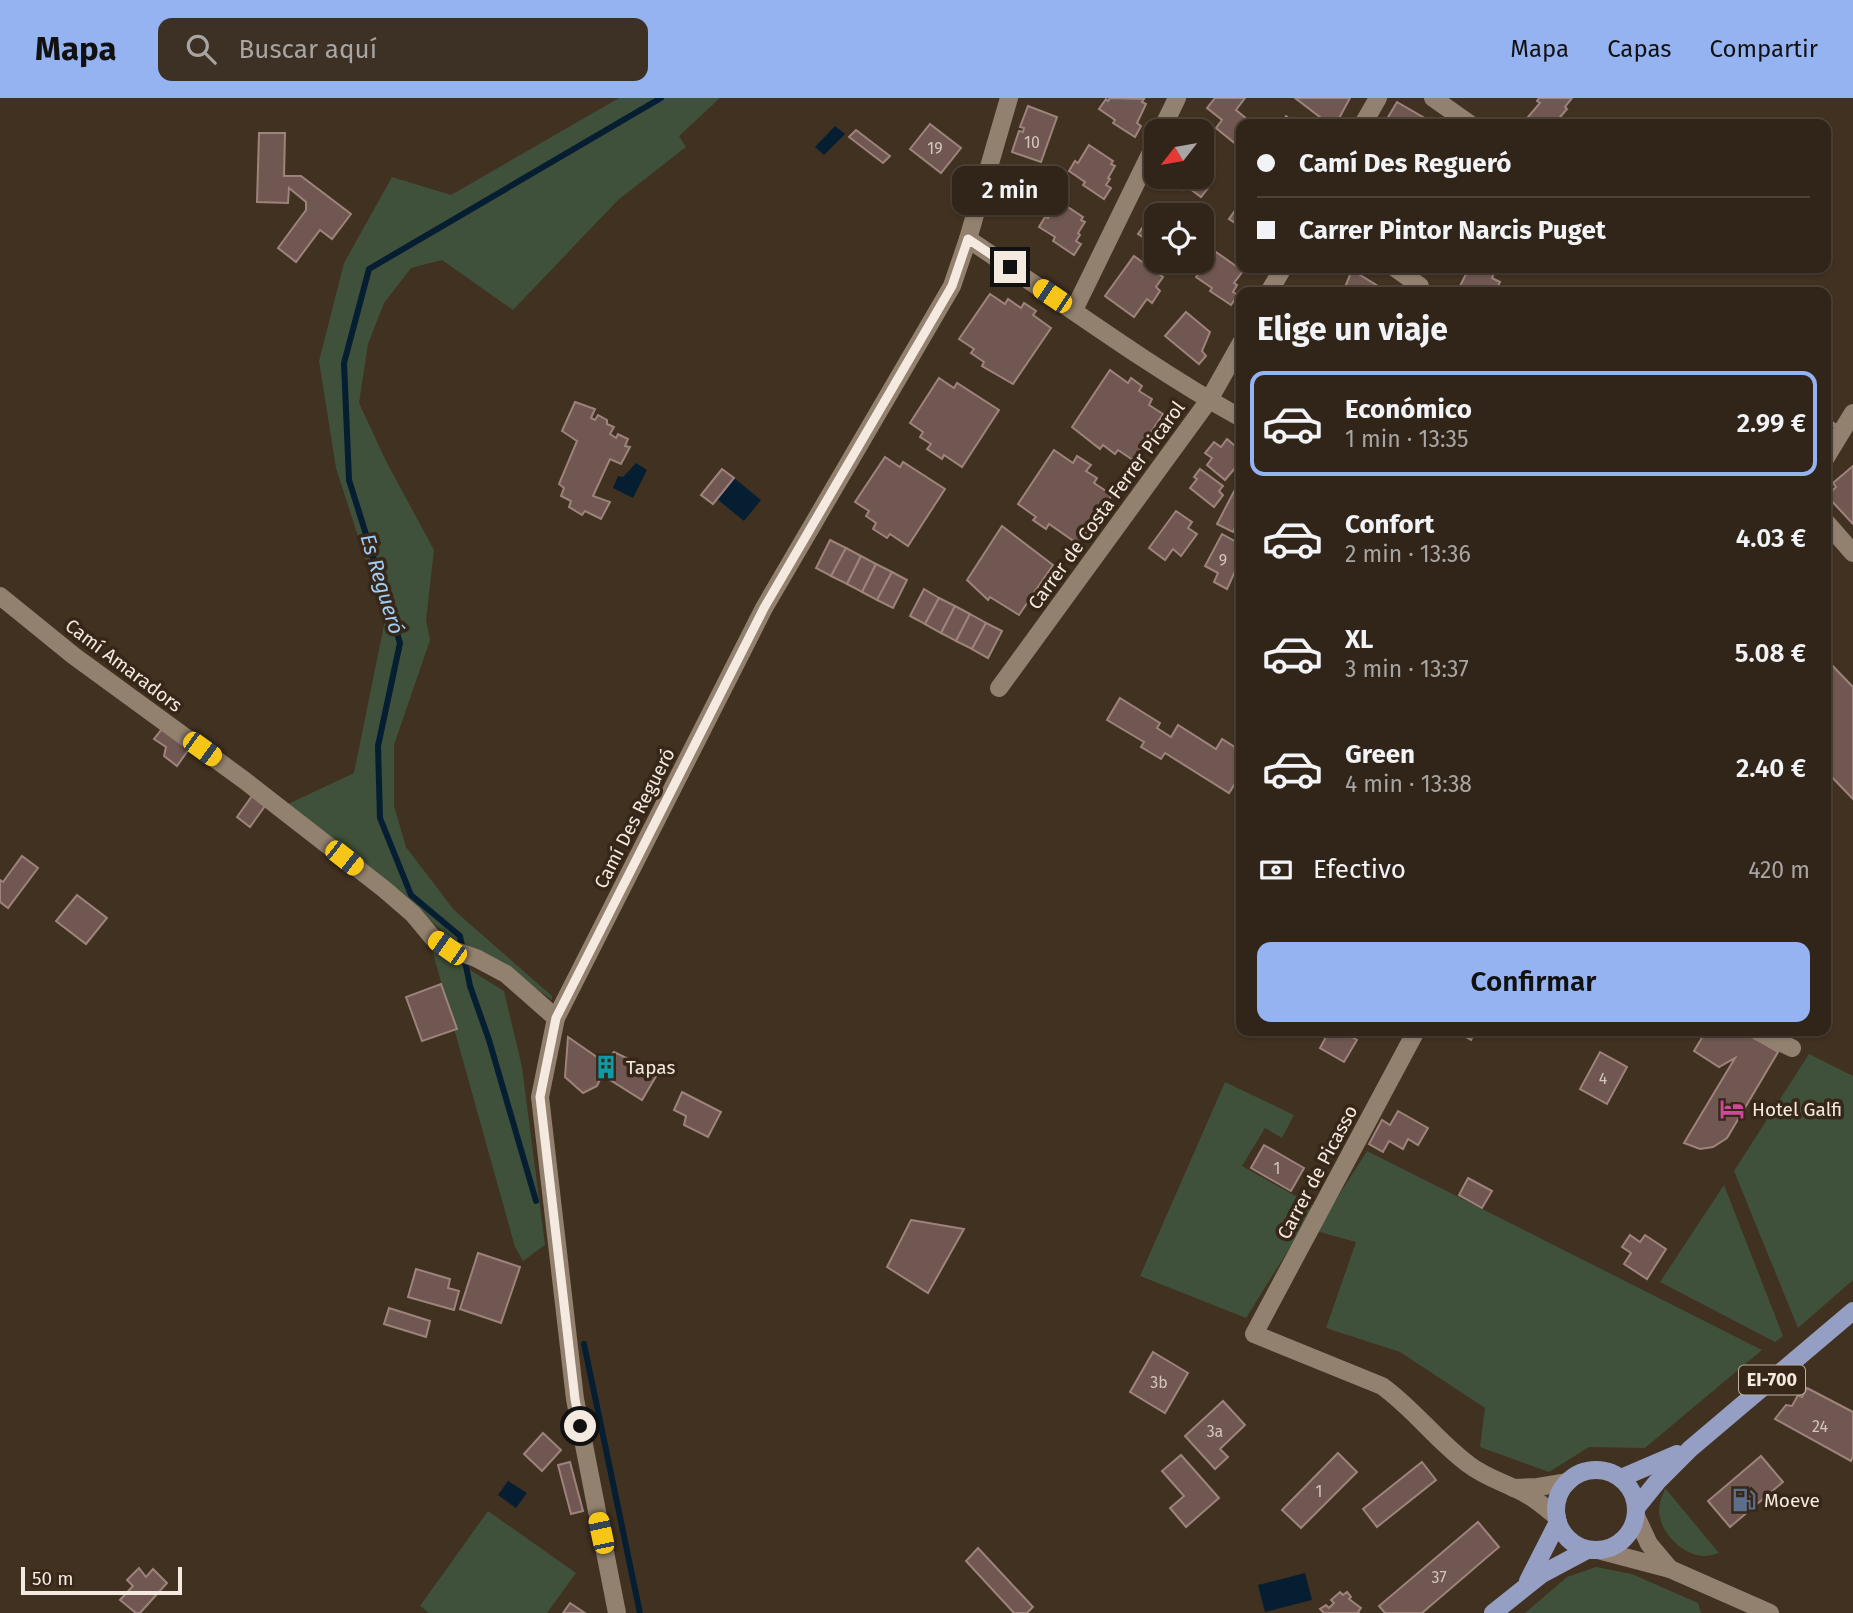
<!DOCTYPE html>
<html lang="es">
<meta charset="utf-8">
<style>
body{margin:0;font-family:"Fira Sans",sans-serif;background:#3d3126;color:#f1f3f6;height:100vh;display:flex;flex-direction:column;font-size:26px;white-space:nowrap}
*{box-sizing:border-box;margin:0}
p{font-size:23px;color:#a8a5a2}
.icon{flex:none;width:38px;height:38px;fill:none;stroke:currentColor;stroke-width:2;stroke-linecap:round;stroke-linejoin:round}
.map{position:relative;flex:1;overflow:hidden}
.drawer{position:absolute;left:1236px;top:189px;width:595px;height:749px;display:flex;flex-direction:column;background:#312519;border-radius:14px;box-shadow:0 2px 5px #0004,0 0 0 2px #4c4238}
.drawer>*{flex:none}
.guide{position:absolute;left:1236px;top:21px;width:595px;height:154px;border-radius:14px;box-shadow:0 2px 5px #0004,0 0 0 2px #4c4238;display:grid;align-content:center;height:154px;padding:0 21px;background:#312519}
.needle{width:46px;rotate:239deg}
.controls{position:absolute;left:1144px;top:21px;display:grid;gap:14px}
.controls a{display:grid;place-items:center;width:70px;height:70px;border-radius:14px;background:#312519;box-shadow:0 2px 5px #0004,0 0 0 2px #4c4238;font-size:35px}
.scale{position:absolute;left:21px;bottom:18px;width:161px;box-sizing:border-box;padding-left:7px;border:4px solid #f5eae0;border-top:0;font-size:19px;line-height:24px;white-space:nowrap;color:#f5eae0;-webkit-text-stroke:5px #362718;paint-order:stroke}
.end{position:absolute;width:32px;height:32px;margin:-16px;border:9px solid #f5eae0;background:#111;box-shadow:0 0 0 4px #111}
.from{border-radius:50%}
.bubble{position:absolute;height:49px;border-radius:14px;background:#312519;box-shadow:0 2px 5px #0004,0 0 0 2px #4c4238;font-size:23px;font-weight:600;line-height:49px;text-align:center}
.car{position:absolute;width:21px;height:42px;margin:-21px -10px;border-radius:9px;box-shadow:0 0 5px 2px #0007;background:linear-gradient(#f5c518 24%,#345 0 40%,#f5c518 0 76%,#345 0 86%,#f5c518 0)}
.guide b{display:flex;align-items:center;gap:24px;height:66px;font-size:26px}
.guide b+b{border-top:2px solid #4c4238}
.guide i{width:18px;height:18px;background:#f1f3f6}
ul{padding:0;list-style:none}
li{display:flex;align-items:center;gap:21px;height:105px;margin:0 14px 10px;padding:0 7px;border:4px solid transparent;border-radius:14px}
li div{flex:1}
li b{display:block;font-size:26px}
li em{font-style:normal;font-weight:600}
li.selected{border-color:#95b2f1}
li>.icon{width:63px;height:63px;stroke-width:1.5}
h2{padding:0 21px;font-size:32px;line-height:84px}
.pay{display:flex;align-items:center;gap:18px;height:77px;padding:0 21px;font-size:26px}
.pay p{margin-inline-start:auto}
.button{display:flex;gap:14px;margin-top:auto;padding:14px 21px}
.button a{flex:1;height:80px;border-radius:14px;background:#95b2f1;color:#111;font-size:28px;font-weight:600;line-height:80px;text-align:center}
header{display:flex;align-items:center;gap:42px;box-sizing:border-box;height:98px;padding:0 35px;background:#95b2f1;color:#111}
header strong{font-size:33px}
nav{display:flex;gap:38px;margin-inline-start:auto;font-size:24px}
.search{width:490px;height:63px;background:#3d3126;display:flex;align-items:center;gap:18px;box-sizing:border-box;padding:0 24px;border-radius:14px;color:#a8a5a2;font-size:26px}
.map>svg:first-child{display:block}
.green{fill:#3f503b}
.water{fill:#061e32}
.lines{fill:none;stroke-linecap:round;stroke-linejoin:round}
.stream{stroke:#061e32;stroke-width:6}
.building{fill:#705751;stroke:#9d837b;stroke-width:2}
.minor{stroke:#93816f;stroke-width:18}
.major{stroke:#959fc3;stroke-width:18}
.route{stroke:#f5eae0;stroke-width:9}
.labels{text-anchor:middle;stroke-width:7;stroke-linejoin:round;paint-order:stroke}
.number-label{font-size:16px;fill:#d4c5bc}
.shield{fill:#362718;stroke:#bcb0a4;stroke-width:2}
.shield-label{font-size:18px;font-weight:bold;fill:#f5eae0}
.street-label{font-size:19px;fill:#f5eae0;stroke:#362718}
.poi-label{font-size:19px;fill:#f5eae0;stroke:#362718;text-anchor:start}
.water-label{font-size:21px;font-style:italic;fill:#a0cefb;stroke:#362718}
</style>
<header>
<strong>Mapa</strong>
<div class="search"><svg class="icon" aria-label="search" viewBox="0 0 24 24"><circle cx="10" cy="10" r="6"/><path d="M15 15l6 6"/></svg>Buscar aquí</div>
<nav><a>Mapa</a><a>Capas</a><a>Compartir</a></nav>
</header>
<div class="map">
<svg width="1853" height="1515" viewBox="0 0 1853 1515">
<rect width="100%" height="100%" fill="#413121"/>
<g class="green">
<path d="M619 0H720L679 38 686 49 618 102 513 212 442 162 411 170 384 205 368 246 359 305 387 365 434 452 426 522 430 542 394 647V708L406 749 454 812 552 898V902L492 859 456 845 389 787 286 707 354 675 385 522 336 370 319 263 344 165 392 79 451 97Z"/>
<path d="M431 848 504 893 522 969 545 1147 523 1163 515 1149Z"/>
<path d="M1809 956 1853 978V1182L1798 1230 1734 1073Z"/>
<path d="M1225 984 1294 1017 1282 1040 1265 1030 1242 1068 1315 1109 1246 1220 1140 1178Z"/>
<path d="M1367 1053 1762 1252 1645 1350 1589 1349 1549 1374 1480 1349 1485 1310 1400 1254 1326 1230 1356 1144 1316 1133Z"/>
<path d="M1724 1087 1783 1238 1775 1244 1660 1184Z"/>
<path d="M1665 1390 1719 1455C1714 1456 1707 1459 1702 1458 1681 1456 1659 1433 1659 1412 1659 1405 1663 1397 1665 1390Z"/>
<path d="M488 1413 576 1475 547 1515H429L420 1508Z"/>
<path d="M1596 1469 1632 1476 1698 1505 1701 1515H1525L1567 1479Z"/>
</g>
<g class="water">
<path d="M835 28 845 36 824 57 815 49Z"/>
<path d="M636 365 647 372 633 400 613 390 618 378 623 379Z"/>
<path d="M734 380 761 402 744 423 717 401Z"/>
<path d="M508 1383 527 1395 516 1410 498 1397Z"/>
<path d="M1305 1475 1312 1502 1265 1514 1258 1487Z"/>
</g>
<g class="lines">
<g class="stream">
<path d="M536 1103 489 942 470 888 460 838 411 797 380 720 378 648 400 545 349 382 344 265 369 171 661 0"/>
<path d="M584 1246 640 1515"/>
</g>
</g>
<g class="building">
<path d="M1110 0 1144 1 1142 4 1146 6 1137 25 1141 28 1135 39 1113 25 1115 22 1099 11 1106 1 1108 3Z"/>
<path d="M1215 0H1245L1236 12 1253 26H1241V42L1237 47 1216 30 1222 22 1207 10Z"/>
<path d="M1295 0H1350L1336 26H1329Z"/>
<path d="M1539 0H1572L1565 9 1567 11 1555 25 1557 26H1525L1528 22 1529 24 1531 21 1528 19 1540 5 1537 3Z"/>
<path d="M1397 4 1435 26H1384Z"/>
<path d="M1028 8 1057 19 1041 64 1012 54 1019 33 1023 34 1024 30 1020 29Z"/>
<path d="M1286 18 1295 26H1282Z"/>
<path d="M930 26 961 50 941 75 910 51Z"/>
<path d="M856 32 890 58 883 65 849 39Z"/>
<path d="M259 35H285L284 78H301L351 116 332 141 320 132 296 164 278 150 306 112V104L289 90 288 105 257 104Z"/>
<path d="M1089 47 1113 63 1111 66 1115 68 1108 80 1110 81 1106 87 1111 90 1104 101 1083 87 1085 84 1069 73 1075 63 1078 65Z"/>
<path d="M1202 61 1215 70 1203 86 1208 90 1201 99 1186 88 1183 92 1167 79H1202Z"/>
<path d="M1002 74 1029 83 1017 116 994 108 998 97 994 95Z"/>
<path d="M1059 103 1083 119 1081 122 1085 124 1078 135 1080 137 1076 143 1081 146 1074 157 1053 143 1055 139 1039 129 1045 119 1048 120Z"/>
<path d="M1241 104V129L1229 121Z"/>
<path d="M1154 123H1157V148L1138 136 1145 126 1149 129Z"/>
<path d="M1216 154 1243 173 1234 185 1237 187 1233 194 1238 197 1231 207 1210 193 1212 190 1196 179Z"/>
<path d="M1134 158 1163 179 1156 189 1160 193 1152 205 1147 201 1134 219 1105 198Z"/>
<path d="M1469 170H1489L1495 173 1492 180 1500 184 1495 194H1457Z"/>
<path d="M1352 172 1386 193 1385 194H1343Z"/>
<path d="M990 196 1005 206 1008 201 1021 210 1024 205 1036 213 1033 217 1051 230 1013 286 982 268 984 264 971 255 974 251 959 241Z"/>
<path d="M1186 214 1210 234 1202 253 1206 258 1199 266 1165 238Z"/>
<path d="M1110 272 1128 285 1131 280 1142 288 1139 293 1152 301 1149 307 1163 316 1133 362 1118 352 1115 356 1103 347 1100 351 1072 329Z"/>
<path d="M939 280 954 290 957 285 999 312 962 369 944 357 942 361 927 351 931 346 920 339 923 334 910 325Z"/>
<path d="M575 304 595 311 591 320 595 322 598 317 607 322V326L614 329 610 336 616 340 618 336 628 341 625 348 630 349 621 366 610 361 593 398 610 404 601 421 585 413 582 417 569 409 571 403 561 398 564 390 559 386 577 343 562 333Z"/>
<path d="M1825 319 1835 326 1831 331 1825 328Z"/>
<path d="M1227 341 1241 353V363L1225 382 1207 367 1212 360 1205 355 1214 344 1221 349Z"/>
<path d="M1054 352 1073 365 1077 358 1091 367 1086 373 1097 380 1094 385 1112 397 1078 446 1049 426 1046 431 1033 422 1036 419 1018 406Z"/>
<path d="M885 359 900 369 903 364 945 391 908 448 890 436 887 440 873 431 876 425 866 418 869 413 855 404Z"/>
<path d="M1853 368V426L1827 398 1836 389 1833 385Z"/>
<path d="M722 371 734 380 713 406 701 397Z"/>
<path d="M1200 371 1223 388 1219 393 1223 397 1214 409 1190 390 1197 381 1194 379Z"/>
<path d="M1241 380V430L1236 428 1233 434 1217 426Z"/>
<path d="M1176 413 1192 424 1188 430 1197 436 1181 458 1173 451 1165 462 1149 450Z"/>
<path d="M1002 428 1053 467 1019 517 990 499 988 502 967 482Z"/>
<path d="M1222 436 1238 445 1235 452 1241 454 1235 467 1237 469 1227 491 1214 484 1218 475 1205 468Z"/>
<path d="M830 442 846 450 831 478 816 470Z"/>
<path d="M846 450 861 458 847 486 831 478Z"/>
<path d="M861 458 876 466 862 494 847 486Z"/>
<path d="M876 466 892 474 877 502 862 494Z"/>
<path d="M892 474 907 482 893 510 877 502Z"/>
<path d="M924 491 939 500 925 526 910 518Z"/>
<path d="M939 500 955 508 941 535 925 526Z"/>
<path d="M955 508 970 516 956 543 941 535Z"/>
<path d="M970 516 986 525 972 551 956 543Z"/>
<path d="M986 525 1002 533 988 560 972 551Z"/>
<path d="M1825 560 1853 589V701L1825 672Z"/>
<path d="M1120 600 1160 625 1157 630 1171 639 1178 627 1216 651 1222 641 1241 653V676L1229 695 1165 655 1161 661 1141 649 1144 644 1107 622Z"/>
<path d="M162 631 189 651 177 668 164 658 166 649 154 641Z"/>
<path d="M252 698 265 708 250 729 237 719Z"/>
<path d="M22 758 38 770 8 810 0 804V782L3 784Z"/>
<path d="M77 797 107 820 86 846 56 823Z"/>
<path d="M441 886 457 931 422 943 406 899Z"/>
<path d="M1329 933H1351L1348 937 1357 942 1344 964 1320 950Z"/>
<path d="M1455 933H1476L1471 942Z"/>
<path d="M1706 933H1742L1778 954 1727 1040 1713 1049 1700 1051 1684 1045 1735 960 1719 969 1694 953Z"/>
<path d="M568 939 604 964 614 954 658 975 642 1002 602 977 597 988 583 995 565 979Z"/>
<path d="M1600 954 1627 969 1607 1006 1580 991Z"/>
<path d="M682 994 721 1014 708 1039 684 1027 686 1018 674 1012Z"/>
<path d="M1398 1013 1428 1030 1418 1047 1408 1041 1403 1051 1389 1043 1383 1054 1369 1046 1382 1022 1390 1027Z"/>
<path d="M1264 1047 1304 1070 1291 1093 1251 1070Z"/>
<path d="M1468 1080 1492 1093 1482 1110 1459 1097Z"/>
<path d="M911 1122 964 1131 928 1195 887 1169Z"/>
<path d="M1630 1137 1640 1144 1645 1137 1666 1151 1647 1181 1624 1166 1631 1155 1622 1149Z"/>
<path d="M478 1155 520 1169 501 1225 460 1211Z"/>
<path d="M416 1171 450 1181 448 1190 459 1193 454 1212 408 1199Z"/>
<path d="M389 1210 430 1223 426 1239 384 1226Z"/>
<path d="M1153 1254 1188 1275 1165 1315 1130 1294Z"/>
<path d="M1807 1290 1853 1314V1358L1851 1363 1775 1321 1786 1307 1792 1308 1798 1297 1802 1299Z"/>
<path d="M1223 1303 1245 1327 1220 1351 1228 1359 1215 1371 1185 1338Z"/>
<path d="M543 1335 561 1352 542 1373 524 1356Z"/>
<path d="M1338 1355 1357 1374 1301 1430 1282 1412Z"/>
<path d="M1181 1357 1219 1400 1186 1429 1170 1410 1184 1398 1162 1373Z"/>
<path d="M1761 1358 1783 1384 1730 1429 1708 1403Z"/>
<path d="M570 1364 583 1413 571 1416 558 1367Z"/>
<path d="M1422 1364 1436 1382 1377 1429 1363 1411Z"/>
<path d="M1478 1424 1499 1449 1422 1515H1385L1379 1508Z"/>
<path d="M978 1450 1033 1509 1027 1515H1014L966 1463Z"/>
<path d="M139 1470 146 1479 153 1471 167 1485 140 1515H136L120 1502 133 1488 127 1482Z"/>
<path d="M1340 1494 1343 1497 1347 1494 1351 1499 1349 1501 1361 1510 1358 1514 1359 1515H1324L1320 1511 1326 1507 1329 1510 1334 1505 1331 1502Z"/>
<path d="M570 1505 585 1515H563Z"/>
</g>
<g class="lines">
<g class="minor">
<path d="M1433 0 1470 26"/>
<path d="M1363 26 1378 0"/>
<path d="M1161 33 1177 0"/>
<path d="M968 141C1058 201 1146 267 1241 320"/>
<path d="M1395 170 1420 188"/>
<path d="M1269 194 1283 170"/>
<path d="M1074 212 1157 42"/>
<path d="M1825 361 1853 315"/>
<path d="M1825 423 1853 455"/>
<path d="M0 498 74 558 244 682 384 791 413 816 433 840 447 850 476 860 506 876 556 920"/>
<path d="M999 590 1209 302 1241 245"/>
<path d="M1416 933 1254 1236 1382 1288C1414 1311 1437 1343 1468 1366 1486 1380 1506 1385 1526 1396 1537 1402 1547 1411 1557 1419"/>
<path d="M1757 933 1792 950"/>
<path d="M1513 1390 1538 1389 1568 1384"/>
<path d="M1636 1418 1649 1446 1670 1471"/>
<path d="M1598 1452 1670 1471 1770 1515"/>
<path d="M617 1515 575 1301 540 999 556 920 764 510 952 188 968 141 1009 0"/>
</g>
<g class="major">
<circle cx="1596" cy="1412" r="40"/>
<path d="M1621 1380 1677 1356"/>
<path d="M1636 1410 1657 1384 1690 1351 1853 1213"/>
<path d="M1528 1483 1558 1424"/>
<path d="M1493 1515 1542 1476 1587 1452"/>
</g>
</g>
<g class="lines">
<path class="route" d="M580 1328 575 1301 540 999 556 920 764 510 952 188 968 141 1010 169"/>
</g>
<defs>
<g id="building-bare" transform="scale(1.89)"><path d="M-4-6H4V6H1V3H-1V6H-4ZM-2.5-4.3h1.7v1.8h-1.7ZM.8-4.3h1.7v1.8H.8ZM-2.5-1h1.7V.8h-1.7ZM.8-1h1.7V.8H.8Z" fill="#0f9aa8" stroke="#362718" stroke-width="2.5" paint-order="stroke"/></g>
<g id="hotel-bare" transform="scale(1.89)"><path d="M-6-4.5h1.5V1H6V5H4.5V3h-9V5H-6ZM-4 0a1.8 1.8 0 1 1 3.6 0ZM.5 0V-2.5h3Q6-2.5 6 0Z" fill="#d1479c" stroke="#362718" stroke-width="2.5" paint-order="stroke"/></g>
<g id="fuel-bare" transform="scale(1.89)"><path d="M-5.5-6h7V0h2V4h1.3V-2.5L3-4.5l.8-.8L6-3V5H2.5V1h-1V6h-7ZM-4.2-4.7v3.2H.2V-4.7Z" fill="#5c6f8a" stroke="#362718" stroke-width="2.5" paint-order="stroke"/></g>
</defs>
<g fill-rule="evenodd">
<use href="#building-bare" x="606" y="969"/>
<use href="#hotel-bare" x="1732" y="1011"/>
<use href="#fuel-bare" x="1744" y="1402"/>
</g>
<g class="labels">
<g class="number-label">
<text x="1032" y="50">10</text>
<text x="935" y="56">19</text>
<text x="1223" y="468">9</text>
<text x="1603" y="986">4</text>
<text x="1277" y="1076">1</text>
<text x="1159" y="1290">3b</text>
<text x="1820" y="1334">24</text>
<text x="1215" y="1339">3a</text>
<text x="1319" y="1399">1</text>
<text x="1439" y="1485">37</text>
</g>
<rect class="shield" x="1739" y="1267.5" width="66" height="29" rx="5"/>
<g class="shield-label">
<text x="1772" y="1288">EI-700</text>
</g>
<g class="street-label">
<text transform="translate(1106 407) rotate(-54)" y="7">Carrer de Costa Ferrer Picarol</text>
<text transform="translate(124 567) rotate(37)" y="7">Camí Amaradors</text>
<text transform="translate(634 720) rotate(-63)" y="7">Camí Des Regueró</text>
<text transform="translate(1317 1074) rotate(-62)" y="7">Carrer de Picasso</text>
</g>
<g class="poi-label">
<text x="626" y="976">Tapas</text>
<text x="1752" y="1018">Hotel Galfi</text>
<text x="1764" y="1409">Moeve</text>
</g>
<g class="water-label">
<text transform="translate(382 486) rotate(73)" y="7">Es Regueró</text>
</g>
</g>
</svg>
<div class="controls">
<a><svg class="needle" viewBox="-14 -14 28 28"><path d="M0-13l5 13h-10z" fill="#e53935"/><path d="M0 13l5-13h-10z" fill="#a8a5a2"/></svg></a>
<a><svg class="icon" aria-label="locate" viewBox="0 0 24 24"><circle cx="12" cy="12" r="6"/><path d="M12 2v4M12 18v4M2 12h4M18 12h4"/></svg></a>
</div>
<div class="scale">50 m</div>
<i class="end from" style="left:580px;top:1328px"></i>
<i class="end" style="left:1010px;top:169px"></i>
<div class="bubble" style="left:952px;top:68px;width:116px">2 min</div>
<i class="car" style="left:1052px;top:198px;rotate:304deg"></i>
<i class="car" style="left:202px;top:651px;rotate:126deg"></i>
<i class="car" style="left:344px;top:760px;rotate:128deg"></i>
<i class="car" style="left:447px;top:850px;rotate:305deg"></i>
<i class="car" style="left:601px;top:1435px;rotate:348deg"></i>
<div class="guide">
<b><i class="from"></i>Camí Des Regueró</b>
<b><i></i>Carrer Pintor Narcis Puget</b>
</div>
<section class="drawer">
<h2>Elige un viaje</h2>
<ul>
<li class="selected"><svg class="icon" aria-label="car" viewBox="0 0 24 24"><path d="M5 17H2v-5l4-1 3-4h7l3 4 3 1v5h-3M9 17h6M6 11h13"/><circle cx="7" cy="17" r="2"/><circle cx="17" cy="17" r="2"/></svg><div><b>Económico</b><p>1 min · 13:35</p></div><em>2.99 €</em></li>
<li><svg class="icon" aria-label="car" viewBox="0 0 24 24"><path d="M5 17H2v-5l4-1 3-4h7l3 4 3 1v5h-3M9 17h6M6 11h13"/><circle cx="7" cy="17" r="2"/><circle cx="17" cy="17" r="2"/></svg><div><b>Confort</b><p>2 min · 13:36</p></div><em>4.03 €</em></li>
<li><svg class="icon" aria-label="car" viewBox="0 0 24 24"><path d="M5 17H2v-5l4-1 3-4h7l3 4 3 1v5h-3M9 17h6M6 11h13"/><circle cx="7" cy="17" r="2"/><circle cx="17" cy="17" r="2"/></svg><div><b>XL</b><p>3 min · 13:37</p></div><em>5.08 €</em></li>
<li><svg class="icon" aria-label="car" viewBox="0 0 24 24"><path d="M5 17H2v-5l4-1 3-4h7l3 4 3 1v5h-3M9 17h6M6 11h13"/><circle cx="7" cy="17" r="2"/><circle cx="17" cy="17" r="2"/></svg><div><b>Green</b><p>4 min · 13:38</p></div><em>2.40 €</em></li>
</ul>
<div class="pay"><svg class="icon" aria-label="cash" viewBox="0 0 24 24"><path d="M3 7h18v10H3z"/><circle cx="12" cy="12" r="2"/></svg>Efectivo<p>420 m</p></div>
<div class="button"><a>Confirmar</a></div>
</section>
</div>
